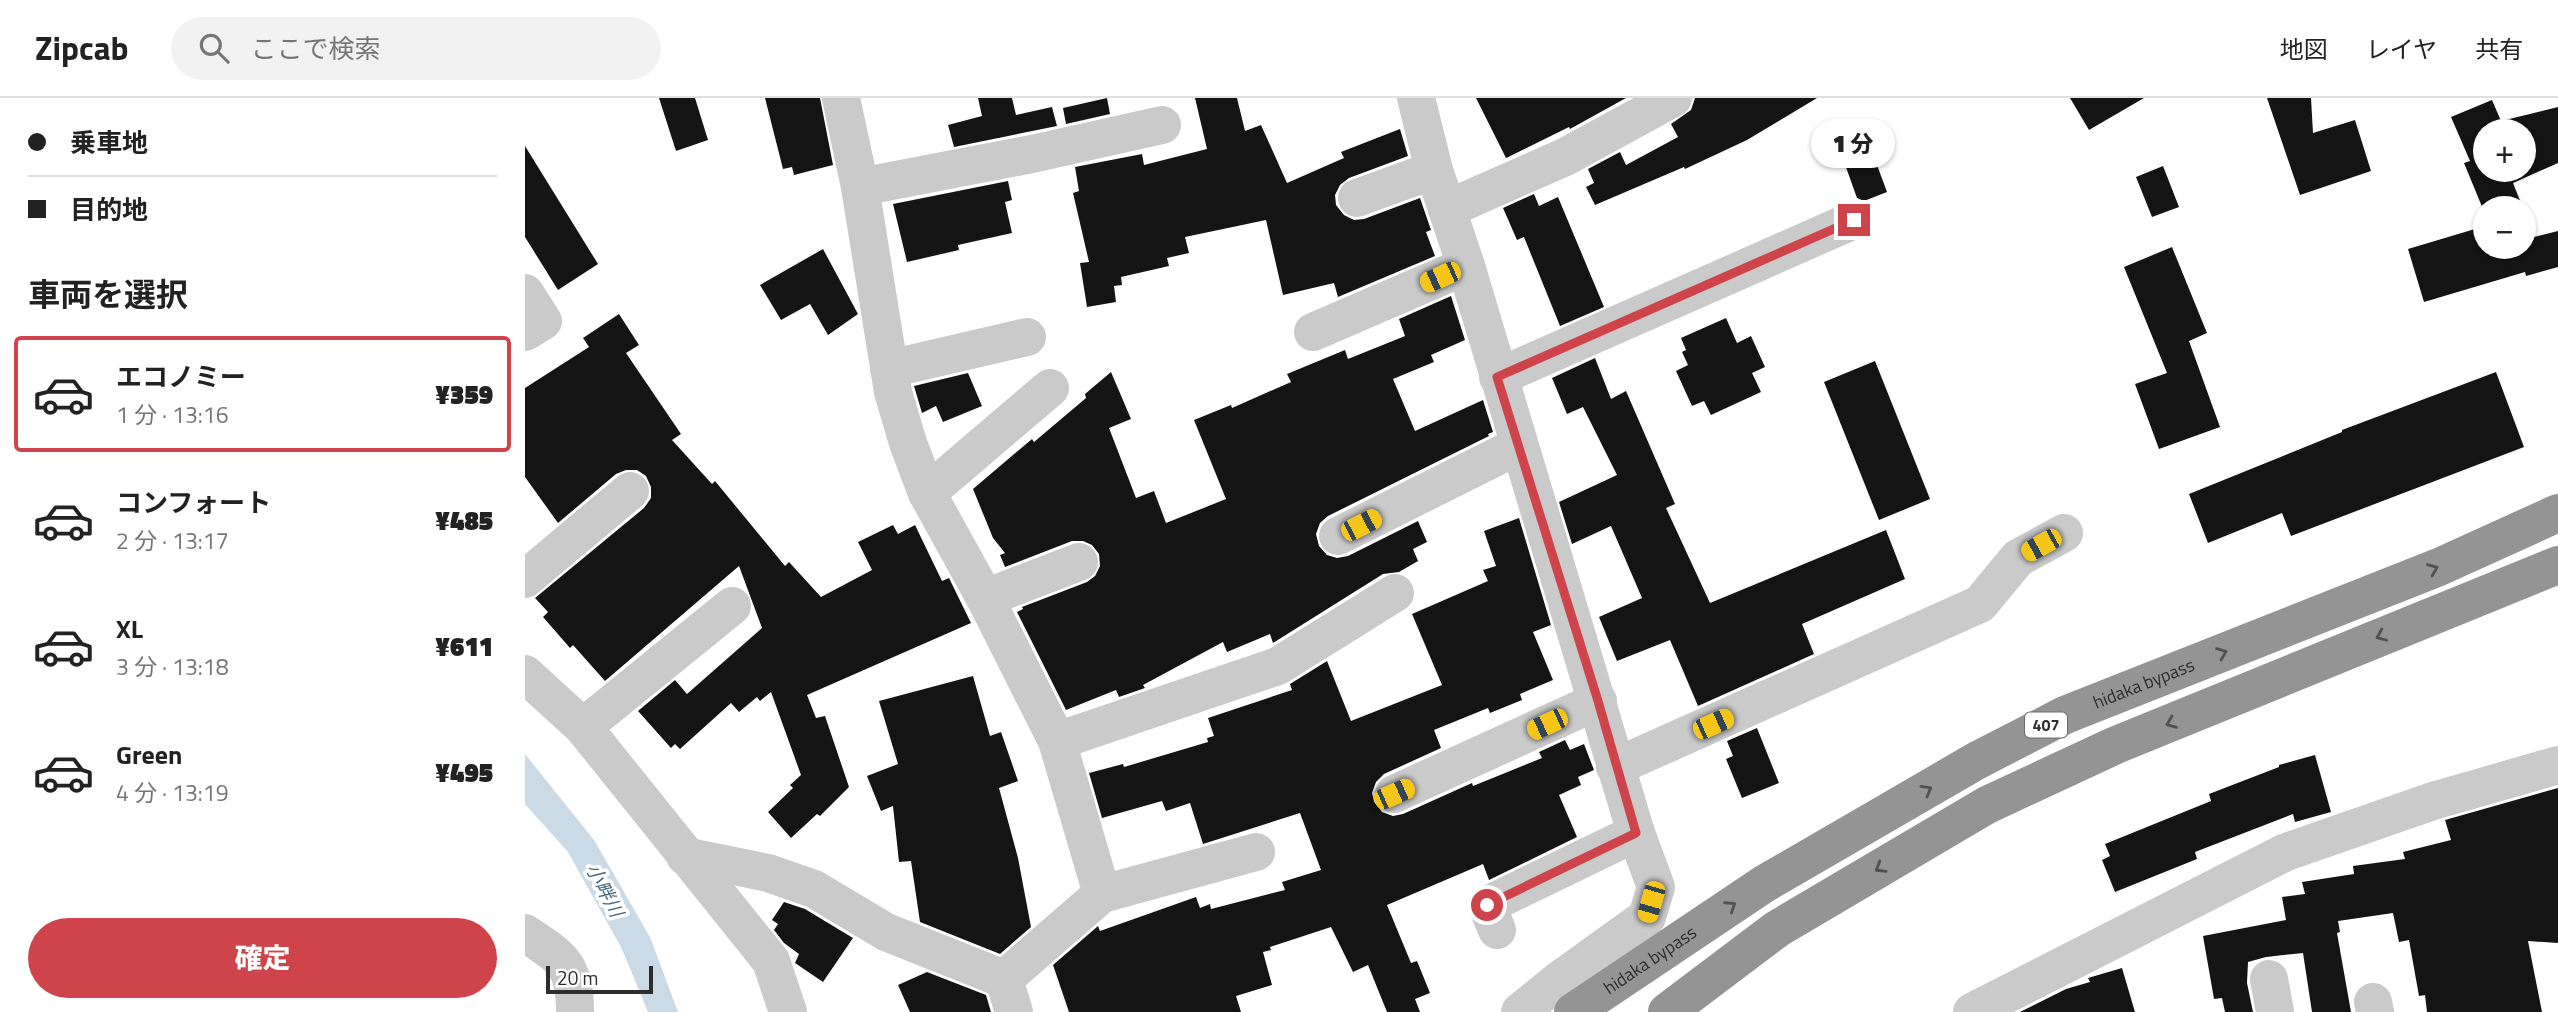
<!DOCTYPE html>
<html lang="ja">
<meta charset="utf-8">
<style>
body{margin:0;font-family:"Titillium Web","Noto Sans JP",sans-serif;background:#f2f2f2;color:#222;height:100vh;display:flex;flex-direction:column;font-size:26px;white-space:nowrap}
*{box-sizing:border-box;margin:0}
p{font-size:23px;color:#767676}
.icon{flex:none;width:38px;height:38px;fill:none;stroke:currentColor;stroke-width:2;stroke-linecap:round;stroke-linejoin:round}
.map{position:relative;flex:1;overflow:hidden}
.sheet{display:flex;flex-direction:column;background:#fff;width:525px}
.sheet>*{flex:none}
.guide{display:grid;align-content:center;height:154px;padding:0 28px;background:#fff}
.tools{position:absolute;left:1948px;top:21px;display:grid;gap:14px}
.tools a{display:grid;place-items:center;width:63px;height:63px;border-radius:50%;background:#fff;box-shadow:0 2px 5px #0004;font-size:35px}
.scale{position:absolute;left:21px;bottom:18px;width:107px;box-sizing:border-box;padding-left:7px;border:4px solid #2d2d2d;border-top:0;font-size:19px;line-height:24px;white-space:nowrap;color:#2d2d2d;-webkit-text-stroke:5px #fff;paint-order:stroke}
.end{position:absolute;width:32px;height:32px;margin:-16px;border:9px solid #cf444a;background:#fff;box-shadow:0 0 0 4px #fff}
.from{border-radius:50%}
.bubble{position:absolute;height:49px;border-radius:24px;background:#fff;box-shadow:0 2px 5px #0004;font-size:23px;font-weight:800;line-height:49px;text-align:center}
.car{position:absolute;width:21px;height:42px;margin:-21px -10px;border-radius:9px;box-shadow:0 0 5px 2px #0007;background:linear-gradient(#f5c518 24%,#345 0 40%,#f5c518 0 76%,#345 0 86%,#f5c518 0)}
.guide b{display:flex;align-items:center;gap:24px;height:66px;font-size:26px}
.guide b+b{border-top:2px solid #e0e0e0}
.guide i{width:18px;height:18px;background:#222}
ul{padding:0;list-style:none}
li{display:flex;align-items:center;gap:21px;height:116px;margin:0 14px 10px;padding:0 14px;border:4px solid transparent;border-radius:7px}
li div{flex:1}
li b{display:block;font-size:26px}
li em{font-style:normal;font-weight:800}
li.selected{border-color:#cf444a}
li>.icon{width:63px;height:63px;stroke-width:1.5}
h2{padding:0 28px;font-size:32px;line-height:84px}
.button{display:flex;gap:14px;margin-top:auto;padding:14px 28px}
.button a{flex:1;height:80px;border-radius:42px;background:#cf444a;color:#fff;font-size:28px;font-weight:800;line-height:80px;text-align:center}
header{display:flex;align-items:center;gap:42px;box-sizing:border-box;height:98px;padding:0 35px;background:#fff;border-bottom:2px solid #e0e0e0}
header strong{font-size:33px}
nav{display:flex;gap:38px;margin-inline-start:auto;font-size:24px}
.search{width:490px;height:63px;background:#f2f2f2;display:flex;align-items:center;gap:18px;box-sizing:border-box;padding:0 24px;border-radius:38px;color:#767676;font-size:26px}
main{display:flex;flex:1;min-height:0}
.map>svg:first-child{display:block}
.water{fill:#cadbe7}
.building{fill:#141414;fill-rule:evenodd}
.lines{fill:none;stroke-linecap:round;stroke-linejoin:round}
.minor{stroke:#cacaca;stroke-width:38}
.highway{stroke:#949494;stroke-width:38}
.oneway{stroke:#515151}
.route{stroke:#cf444a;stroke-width:9}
.labels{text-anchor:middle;stroke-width:7;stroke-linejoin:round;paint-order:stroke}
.shield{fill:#fff;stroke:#6c6c6c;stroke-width:2}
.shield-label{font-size:16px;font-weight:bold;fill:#2d2d2d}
.street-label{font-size:18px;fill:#2d2d2d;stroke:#fff}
.water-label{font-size:19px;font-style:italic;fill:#456a85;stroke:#fff}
</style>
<header>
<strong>Zipcab</strong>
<div class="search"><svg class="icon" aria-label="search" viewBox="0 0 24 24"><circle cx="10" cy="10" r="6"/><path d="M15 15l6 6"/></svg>ここで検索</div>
<nav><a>地図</a><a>レイヤ</a><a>共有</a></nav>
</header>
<main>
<section class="sheet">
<div class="guide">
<b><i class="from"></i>乗車地</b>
<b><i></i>目的地</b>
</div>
<h2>車両を選択</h2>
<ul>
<li class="selected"><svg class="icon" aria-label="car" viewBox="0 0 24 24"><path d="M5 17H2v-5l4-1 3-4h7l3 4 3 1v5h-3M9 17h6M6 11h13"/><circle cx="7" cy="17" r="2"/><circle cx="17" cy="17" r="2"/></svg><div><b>エコノミー</b><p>1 分 · 13:16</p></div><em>¥359</em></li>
<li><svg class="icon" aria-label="car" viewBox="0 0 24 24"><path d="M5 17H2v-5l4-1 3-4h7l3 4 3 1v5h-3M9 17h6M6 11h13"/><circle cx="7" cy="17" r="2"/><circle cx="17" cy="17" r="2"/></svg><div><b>コンフォート</b><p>2 分 · 13:17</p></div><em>¥485</em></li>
<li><svg class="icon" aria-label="car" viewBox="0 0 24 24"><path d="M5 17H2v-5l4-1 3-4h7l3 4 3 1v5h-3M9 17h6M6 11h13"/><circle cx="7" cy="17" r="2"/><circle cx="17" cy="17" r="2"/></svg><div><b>XL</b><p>3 分 · 13:18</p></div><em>¥611</em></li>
<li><svg class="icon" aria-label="car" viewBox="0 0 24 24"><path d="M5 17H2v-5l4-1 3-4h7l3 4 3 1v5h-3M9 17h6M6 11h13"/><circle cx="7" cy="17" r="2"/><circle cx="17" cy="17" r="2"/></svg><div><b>Green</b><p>4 分 · 13:19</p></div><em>¥495</em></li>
</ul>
<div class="button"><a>確定</a></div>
</section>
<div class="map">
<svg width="2033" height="914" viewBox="0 0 2033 914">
<rect width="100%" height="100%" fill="#fff"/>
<path class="water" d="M0 656 69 742 125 839 153 914H123L97 851 43 754 0 706Z"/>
<g class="building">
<path d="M134 0H170L183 42 151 53Z"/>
<path d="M240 0H295L308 67 269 77 267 69 258 71Z"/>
<path d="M453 0H487L491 17 527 9 532 28 429 49 423 27 457 18Z"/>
<path d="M582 0 585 16 541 26 538 10Z"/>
<path d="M670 0H712L720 33 736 27 762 85 819 60 816 54 875 31 883 58 824 80 815 87 810 97 811 107 819 117 829 122 839 121 895 100 906 132 901 134 910 158 813 199 809 185 758 197 741 122 660 139 664 155 642 160 644 168 596 179 597 187 589 188 591 204 562 209 555 165 564 164 548 95 554 93 550 69 617 56 619 67 682 51Z"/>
<path d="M951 0H1101L1045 31 1044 29 969 66 981 60Z"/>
<path d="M1170 0H1292L1222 42 1160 71 1159 69 1070 107 1061 89 1069 85 1063 71 1095 54 1101 67 1153 39 1146 26 1166 12Z"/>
<path d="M1545 0H1619L1564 32Z"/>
<path d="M1742 0H1786L1788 35 1830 22 1846 73 1775 97Z"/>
<path d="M1967 2 1976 23 2033 9V65L1988 85 1998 110H1960V116L1939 65 1945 63 1926 19ZM1960 33H1998V72H1960Z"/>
<path d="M0 48 73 166 33 192 0 139Z"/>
<path d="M1345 48 1362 94 1339 103 1332 100 1317 58Z"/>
<path d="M1638 68 1654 109 1627 119 1611 79Z"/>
<path d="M483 83 487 102 480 104 487 135 433 147 434 152 382 164 368 106Z"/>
<path d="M1009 96 1014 108 1033 99 1079 209 1035 228 999 139 992 142 978 110Z"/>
<path d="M1998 112 2009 139 2033 133V169L2001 178 2000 174 1899 204 1883 151 1960 128V149H1998Z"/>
<path d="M1647 149 1682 235 1664 243 1695 329 1634 351 1610 286 1642 275 1599 169Z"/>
<path d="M298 151 333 216 303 237 285 206 256 222 235 187Z"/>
<path d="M926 198 940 242 906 257 909 264 868 281 890 333 958 302 968 334 963 336 964 338 803 418 795 425 791 436 794 448 802 457 812 460 823 458 893 423 902 444 888 451 893 463 874 474 858 476 748 545 745 536 702 554 698 544 618 587 620 590 594 599 591 592 541 612 492 514 498 511 497 509 562 484 570 478 575 468 574 456 567 447 558 443H547L480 469 475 457 480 455 468 440 448 391 507 341 509 344 561 300 560 296 586 274 606 321 584 330 611 400 629 393 641 425 701 401 669 322 706 307 707 310 766 284 762 276 820 252 823 261 880 238 874 221Z"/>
<path d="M94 216 114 247 101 255 156 336 147 342 187 386 190 383 260 468 264 464 296 499 347 472 333 444 368 427 373 436 390 427 417 483 424 480 446 525 282 597 291 620 300 618 324 689 295 718 292 716 266 740 243 714 268 690 265 687 276 677 246 594 235 603 232 599 214 614 206 605 155 651 150 646 146 650 113 613 150 582 162 596 237 530 214 468 80 583 48 547 45 550 18 519 23 514 10 500 119 410 126 400V389L121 378 112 372H101L91 376 33 425 0 379V290L64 249 58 240Z"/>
<path d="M1201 220 1212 245 1226 238 1240 269 1227 275 1236 294 1186 317 1179 303 1167 308 1151 273 1163 267 1157 254 1161 252 1156 240Z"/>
<path d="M1070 260 1086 301 1101 293 1150 406 1141 410 1185 505 1361 432 1380 481 1277 526 1289 556 1173 608 1145 542 1092 563 1074 519 1117 500 1086 428 1047 446 1034 404 1092 377 1058 309 1042 316 1027 280Z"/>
<path d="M1350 263 1405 401 1354 422 1299 284Z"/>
<path d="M1971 274 1999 349 1766 438 1757 415 1683 445 1664 396 1817 334V332Z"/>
<path d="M443 275 457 308 418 324 411 308 397 315 389 288Z"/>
<path d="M994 420 1026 527 1008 534 1028 582 995 596 997 602 965 615 963 610 909 632 916 650 859 676 851 684 847 695 849 704 857 714 868 718 878 716 947 685 948 688 1017 660 1014 654 1040 642 1045 652 1059 646 1069 672 1053 679 1056 687 1034 697 1052 739 964 782 958 766 862 807 886 865 892 863 905 895 890 901 895 914H862L843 867 828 874 806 829 745 849 746 852 738 854 747 887 711 898 716 914H544L528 867 573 828 575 833 671 799 675 810 685 806 686 811 760 792 757 784 796 772 775 715 678 746 665 705 641 713 637 703 577 720 564 675 598 666 599 669 683 644 682 640 689 638 683 620 767 592 765 586 802 563 826 623 917 587 887 516 963 483 958 472 971 468 959 433Z"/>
<path d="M448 578 465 638 476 634 493 683 474 690 493 760 506 829 475 856 395 824 386 763 374 764 368 708 356 713 342 678 373 666 354 603Z"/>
<path d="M1232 630 1254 685 1217 700 1201 661 1208 658 1202 643Z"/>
<path d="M1790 657 1806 714 1770 724 1768 716 1670 754 1672 761 1590 794 1577 762 1585 758 1580 746 1686 703 1684 696 1754 669V667Z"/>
<path d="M2033 690V845L2003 843 2017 914H1902L1900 897 1894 898 1884 842 1874 844 1868 815 1813 823 1815 834 1812 835 1826 914H1787L1778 855 1741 859 1723 864 1722 885 1728 914H1700L1697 900 1689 901 1678 838 1761 822 1757 799 1780 796 1777 784 1829 776 1828 768 1880 761 1878 754 1926 742 1920 722Z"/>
<path d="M259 804 280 811 328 840 298 884 270 865 274 856 259 845 249 832 253 826 247 822Z"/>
<path d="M1597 870 1610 914H1495L1541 891 1565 884 1563 880Z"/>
<path d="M402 874 461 897 466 914H385L373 887Z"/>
</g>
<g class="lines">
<g class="minor">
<path d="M316 0 335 89 368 294 383 345 402 395 460 500 532 643 577 796 479 881 489 914"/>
<path d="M891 0 909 72 941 168 1111 735 1131 789 1122 819 1033 883 995 914"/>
<path d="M335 89 507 56 637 27"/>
<path d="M832 100 909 72"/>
<path d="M922 111 1040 59 1148 0"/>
<path d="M0 195 18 223 0 234"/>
<path d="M788 234 941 168"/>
<path d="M364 271 502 239"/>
<path d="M973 279 1329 122"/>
<path d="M402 395 525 290"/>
<path d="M813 438 993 348"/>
<path d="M0 481 105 393"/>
<path d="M460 500 554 464"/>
<path d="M0 576 58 629 246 863 263 914"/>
<path d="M58 629 207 508"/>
<path d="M532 643 753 568 870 495"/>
<path d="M1090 669 1455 506 1493 460 1539 435"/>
<path d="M869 696 1073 603"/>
<path d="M160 758 243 775 289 791 361 834 479 881"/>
<path d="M577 796 731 754"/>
<path d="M972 832 962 807 1111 735"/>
<path d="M0 835C37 860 50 866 50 914"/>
<path d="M1744 881 1750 914"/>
<path d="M1848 904 1850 914"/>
<path d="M1447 914 1761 754 1908 703 2033 667"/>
</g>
<g class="highway">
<path id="s1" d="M1048 914 1239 786 1451 663 1540 617 1914 469 2033 415"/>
<path d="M1142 914 1252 831 1462 707 1591 647 2033 467"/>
</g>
</g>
<defs><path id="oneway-chevron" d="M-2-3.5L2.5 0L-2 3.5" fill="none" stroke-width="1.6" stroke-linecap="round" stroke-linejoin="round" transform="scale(1.75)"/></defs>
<g class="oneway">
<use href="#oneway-chevron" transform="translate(1908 471) rotate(-22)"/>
<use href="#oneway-chevron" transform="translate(1856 538) rotate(157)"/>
<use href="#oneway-chevron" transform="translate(1697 555) rotate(-22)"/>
<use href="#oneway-chevron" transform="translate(1646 625) rotate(158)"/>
<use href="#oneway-chevron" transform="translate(1402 692) rotate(-30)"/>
<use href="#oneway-chevron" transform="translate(1355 770) rotate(149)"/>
<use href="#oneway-chevron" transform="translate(1206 808) rotate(-33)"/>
</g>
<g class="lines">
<path class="route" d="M962 807 1111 735 1073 603 972 279 1329 122"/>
</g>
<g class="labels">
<rect class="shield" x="1500" y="614.5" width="42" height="25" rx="5"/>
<g class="shield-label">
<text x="1521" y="633">407</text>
</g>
<g class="street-label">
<text dy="6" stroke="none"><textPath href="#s1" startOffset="660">hidaka bypass</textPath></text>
<text dy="6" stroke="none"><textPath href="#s1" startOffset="93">hidaka bypass</textPath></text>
</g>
<g class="water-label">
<text transform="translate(80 792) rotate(62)" y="7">小畔川</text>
</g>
</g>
</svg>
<div class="tools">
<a>+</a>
<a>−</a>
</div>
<div class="scale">20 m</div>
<i class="end from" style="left:962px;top:807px"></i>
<i class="end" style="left:1329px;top:122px"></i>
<div class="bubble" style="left:1286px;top:21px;width:84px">1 分</div>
<i class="car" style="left:915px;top:179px;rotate:246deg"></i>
<i class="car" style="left:836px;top:427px;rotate:63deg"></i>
<i class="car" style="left:1516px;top:447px;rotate:241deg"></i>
<i class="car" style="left:1022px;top:626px;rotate:245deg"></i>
<i class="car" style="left:1188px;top:626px;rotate:66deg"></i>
<i class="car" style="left:869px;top:696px;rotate:66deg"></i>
<i class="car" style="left:1126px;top:804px;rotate:196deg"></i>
</div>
</main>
